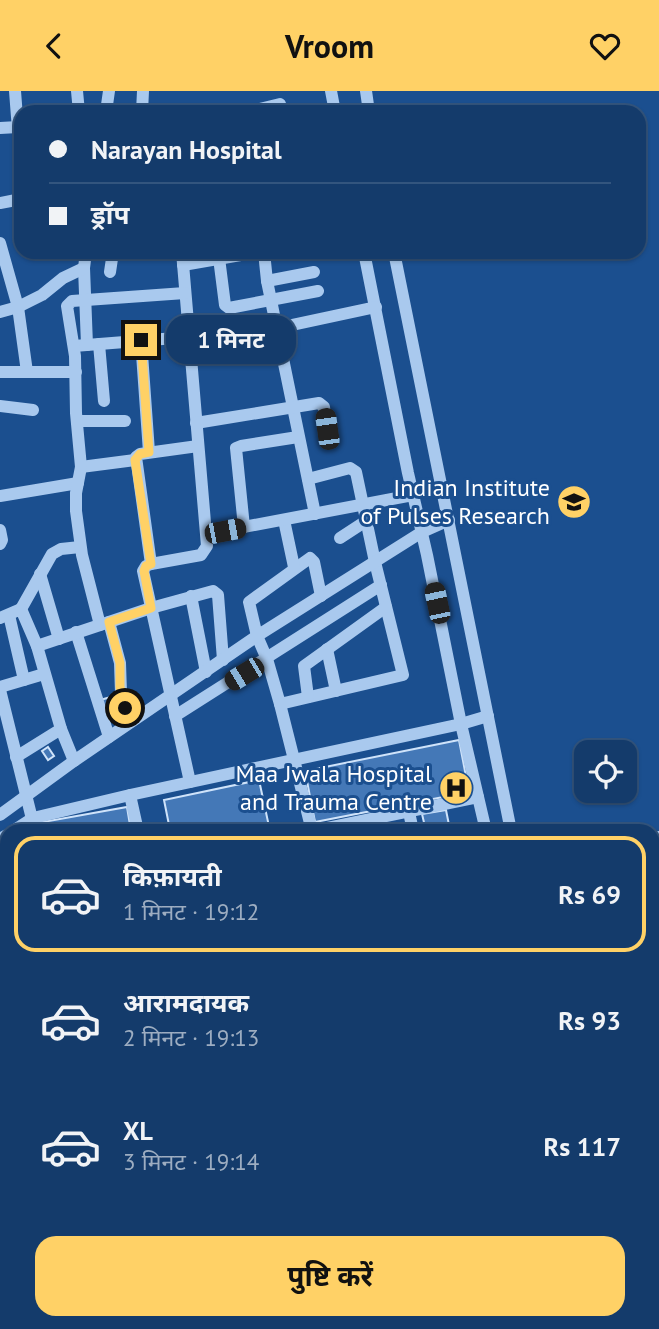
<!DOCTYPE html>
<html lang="hi">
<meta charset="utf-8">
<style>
body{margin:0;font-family:"PT Sans","Noto Sans Devanagari",sans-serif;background:#214673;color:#f1f3f6;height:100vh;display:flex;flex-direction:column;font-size:26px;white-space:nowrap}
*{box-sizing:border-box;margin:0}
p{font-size:23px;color:#9dadc1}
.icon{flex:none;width:38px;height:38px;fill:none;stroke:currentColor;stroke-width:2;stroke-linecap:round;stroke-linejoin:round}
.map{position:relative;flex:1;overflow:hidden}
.drawer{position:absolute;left:0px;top:733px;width:660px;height:506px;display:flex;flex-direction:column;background:#143b6b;border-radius:21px 21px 0 0;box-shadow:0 2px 5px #0004,0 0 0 2px #33557e}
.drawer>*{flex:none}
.guide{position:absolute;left:14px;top:14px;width:632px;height:154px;border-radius:21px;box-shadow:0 2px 5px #0004,0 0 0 2px #33557e;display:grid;align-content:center;height:154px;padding:0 35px;background:#143b6b}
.buttons{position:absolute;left:574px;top:649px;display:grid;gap:14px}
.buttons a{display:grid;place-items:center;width:63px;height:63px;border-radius:14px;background:#143b6b;box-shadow:0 2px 5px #0004,0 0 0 2px #33557e;font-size:35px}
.end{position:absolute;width:32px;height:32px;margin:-16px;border:9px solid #ffd166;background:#111;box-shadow:0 0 0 4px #111}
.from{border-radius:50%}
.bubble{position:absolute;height:49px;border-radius:21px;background:#143b6b;box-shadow:0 2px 5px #0004,0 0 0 2px #33557e;font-size:23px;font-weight:700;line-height:49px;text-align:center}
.car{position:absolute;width:21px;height:42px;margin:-21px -10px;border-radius:9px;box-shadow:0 0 5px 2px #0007;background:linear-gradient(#222 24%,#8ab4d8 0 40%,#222 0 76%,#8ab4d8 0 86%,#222 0)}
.guide b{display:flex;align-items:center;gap:24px;height:66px;font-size:26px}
.guide b+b{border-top:2px solid #33557e}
.guide i{width:18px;height:18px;background:#f1f3f6}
ul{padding:12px 0 0;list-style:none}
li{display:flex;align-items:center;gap:21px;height:116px;margin:0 14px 10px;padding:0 21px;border:4px solid transparent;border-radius:21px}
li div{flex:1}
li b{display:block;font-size:26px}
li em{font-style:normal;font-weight:700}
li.on{border-color:#ffd166}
li>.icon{width:63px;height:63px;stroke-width:1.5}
.cta{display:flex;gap:14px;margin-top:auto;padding:14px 35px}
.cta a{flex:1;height:80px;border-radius:21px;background:#ffd166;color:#111;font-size:28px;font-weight:700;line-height:80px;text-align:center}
header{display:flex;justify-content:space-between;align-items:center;height:91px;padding:0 35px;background:#ffd166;color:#111;font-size:32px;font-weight:700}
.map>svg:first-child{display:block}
.building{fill:#4478b7;stroke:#cfe3fa;stroke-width:2}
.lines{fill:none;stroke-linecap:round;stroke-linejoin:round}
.minor{stroke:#a9c9ee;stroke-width:12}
.route{stroke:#ffd166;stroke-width:9}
.labels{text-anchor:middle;stroke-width:6;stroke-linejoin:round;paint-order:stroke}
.poi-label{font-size:24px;fill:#fff;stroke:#1b4f8f;text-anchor:end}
</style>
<header><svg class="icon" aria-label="back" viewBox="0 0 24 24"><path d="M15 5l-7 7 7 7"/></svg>Vroom<svg class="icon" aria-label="heart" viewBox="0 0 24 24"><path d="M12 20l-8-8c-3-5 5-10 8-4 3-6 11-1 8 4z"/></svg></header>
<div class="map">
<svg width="659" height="1238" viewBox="0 0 659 1238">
<rect width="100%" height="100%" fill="#1b4f8f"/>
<g class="building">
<path d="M118 604 122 616 103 622 100 609Z"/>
<path d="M459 649 469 701 315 731 305 680Z"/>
<path d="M48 656 54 665 48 669 42 660Z"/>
<path d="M259 689 270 740H154L153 737 169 734 164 709Z"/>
<path d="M127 716 131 740H45L43 731Z"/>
<path d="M446 719 450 739 479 733 480 740H426L422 723Z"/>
<path d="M659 762V813L653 814V763Z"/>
<path d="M656 827 659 842V880L653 881V828Z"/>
<path d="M7 1089V1150L0 1151V1090Z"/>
<path d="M659 1126V1160L653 1156V1130Z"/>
<path d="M7 1181V1215L0 1216V1182Z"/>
<path d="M38 1232H102L103 1238H39Z"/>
<path d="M126 1232H167L168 1238H127Z"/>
<path d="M345 1232H364L365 1238H346Z"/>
<path d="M383 1232H421L422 1238H383Z"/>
<path d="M530 1232H569L570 1238H531Z"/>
</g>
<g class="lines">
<g class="minor">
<path d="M15 0 21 78"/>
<path d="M77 0 79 21"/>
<path d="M331 0 335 21"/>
<path d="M366 0 369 21"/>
<path d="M106 21 109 0"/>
<path d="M142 21 143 0"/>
<path d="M247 21 280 13"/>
<path d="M0 37 18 36"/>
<path d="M0 112 21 108"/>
<path d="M0 152 18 216 27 281"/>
<path d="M86 161 84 177 87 254"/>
<path d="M182 161 207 455 201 464 151 473 146 475 143 480 190 691"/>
<path d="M264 161 267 190 315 423"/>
<path d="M364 161 408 382 427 464 461 633 486 740"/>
<path d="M394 161 511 740"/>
<path d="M219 167 225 214 229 217 318 200"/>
<path d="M183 174 258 161"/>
<path d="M110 181 113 161"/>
<path d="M267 190 314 181"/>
<path d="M0 221 18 216 42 204 63 187 84 177"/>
<path d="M141 249 149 361"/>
<path d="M99 253 104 310"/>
<path d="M74 255 188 246"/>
<path d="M189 256 376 216"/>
<path d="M0 281H76"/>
<path d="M0 315 33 319"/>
<path d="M77 330H125"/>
<path d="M196 332 319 312 324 316 327 338"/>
<path d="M81 376 135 369"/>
<path d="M308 388 350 377 356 381 375 471 403 584 280 613 267 568 257 545 249 511 310 467 314 471 321 505"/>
<path d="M0 405 78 392"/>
<path d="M284 429 294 476"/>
<path d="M244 436 236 357 241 355 298 346"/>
<path d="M0 439 2 449 0 453"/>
<path d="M207 443 413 404"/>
<path d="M340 447 366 430"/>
<path d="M151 473 136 366 140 363 198 355"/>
<path d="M40 483 59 548"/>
<path d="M191 505 206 581"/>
<path d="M21 518 52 463 61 458 80 456"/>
<path d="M9 524 24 589"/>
<path d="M0 527 21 518 37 555 61 638 74 670"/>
<path d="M109 531 120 572 121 602 129 632"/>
<path d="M100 534 82 464 76 420V402L81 376 76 322 75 265 67 215 72 210 185 202"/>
<path d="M76 541 109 646"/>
<path d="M37 555 151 517 213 500 218 504 223 569"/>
<path d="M327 558 336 600"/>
<path d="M0 596 44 583"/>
<path d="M0 599 35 740"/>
<path d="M308 606 304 575 386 516"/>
<path d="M280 613 312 740"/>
<path d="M175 625 381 494"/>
<path d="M16 666 61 638"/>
<path d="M130 704 138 740"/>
<path d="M409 721 413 740"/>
<path d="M0 724 74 670 257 545 422 441 449 429"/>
<path d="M13 740 33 727 130 704 461 633 488 625"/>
<path d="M313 740 478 706"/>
<path d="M653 747 659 746"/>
<path d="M0 748 7 744"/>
<path d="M653 827 659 826"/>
<path d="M653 891 659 890"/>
<path d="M0 949 7 947"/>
<path d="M0 969 7 1001"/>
<path d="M653 1021 659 1020"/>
<path d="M0 1082H7"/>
<path d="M0 1173 7 1172"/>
<path d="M653 1193 659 1192"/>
<path d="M108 1232 109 1238"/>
<path d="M299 1232 300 1238"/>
<path d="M368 1232 369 1238"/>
<path d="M432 1232 433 1238"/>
<path d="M514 1232 515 1238"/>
<path d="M584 1232 586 1238"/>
<path d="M609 1232V1238"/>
<path d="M643 1232 645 1238"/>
<path d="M195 1235 211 1232"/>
</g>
</g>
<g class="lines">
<path class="route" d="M125 617 120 596V572L109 531 151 517 144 480 146 475 151 473 135 369 140 363 149 361 141 249"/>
</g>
<defs>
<g id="university-disc" transform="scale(1.75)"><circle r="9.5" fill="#ffd166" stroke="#1b4f8f"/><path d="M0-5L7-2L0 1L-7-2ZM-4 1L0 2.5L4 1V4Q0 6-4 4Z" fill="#111"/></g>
<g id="hospital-disc" transform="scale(1.75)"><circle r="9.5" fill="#ffd166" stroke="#1b4f8f"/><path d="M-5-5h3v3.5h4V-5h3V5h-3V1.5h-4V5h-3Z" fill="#111"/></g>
</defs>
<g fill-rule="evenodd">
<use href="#university-disc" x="574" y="411"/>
<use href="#hospital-disc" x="456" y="697"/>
</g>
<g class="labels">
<g class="poi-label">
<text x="550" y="405">Indian Institute<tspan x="550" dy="28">of Pulses Research</tspan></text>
<text x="432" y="691">Maa Jwala Hospital<tspan x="432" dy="28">and Trauma Centre</tspan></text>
</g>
</g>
</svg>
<div class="buttons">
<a><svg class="icon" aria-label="locate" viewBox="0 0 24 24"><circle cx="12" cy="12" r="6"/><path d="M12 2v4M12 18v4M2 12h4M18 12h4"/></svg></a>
</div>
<i class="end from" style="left:125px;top:617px"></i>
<i class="end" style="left:141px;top:249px"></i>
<div class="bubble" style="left:166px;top:224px;width:130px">1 मिनट</div>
<i class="car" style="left:327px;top:338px;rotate:352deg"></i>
<i class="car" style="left:225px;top:440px;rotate:79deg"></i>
<i class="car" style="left:437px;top:512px;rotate:348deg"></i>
<i class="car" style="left:244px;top:583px;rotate:239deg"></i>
<div class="guide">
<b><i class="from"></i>Narayan Hospital</b>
<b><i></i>ड्रॉप</b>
</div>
<section class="drawer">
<ul>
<li class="on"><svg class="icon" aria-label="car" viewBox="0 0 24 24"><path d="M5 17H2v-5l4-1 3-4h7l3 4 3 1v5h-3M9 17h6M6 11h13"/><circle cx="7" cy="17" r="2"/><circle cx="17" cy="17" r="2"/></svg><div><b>किफ़ायती</b><p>1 मिनट · 19:12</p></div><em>Rs 69</em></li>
<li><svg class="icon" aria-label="car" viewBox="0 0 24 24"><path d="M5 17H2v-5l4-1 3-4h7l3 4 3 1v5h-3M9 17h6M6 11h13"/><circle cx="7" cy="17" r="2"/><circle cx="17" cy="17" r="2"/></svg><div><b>आरामदायक</b><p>2 मिनट · 19:13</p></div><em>Rs 93</em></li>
<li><svg class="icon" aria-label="car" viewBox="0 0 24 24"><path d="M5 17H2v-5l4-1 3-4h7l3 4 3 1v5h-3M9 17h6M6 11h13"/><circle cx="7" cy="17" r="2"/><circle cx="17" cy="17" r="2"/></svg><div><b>XL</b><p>3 मिनट · 19:14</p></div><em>Rs 117</em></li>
</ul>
<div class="cta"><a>पुष्टि करें</a></div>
</section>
</div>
